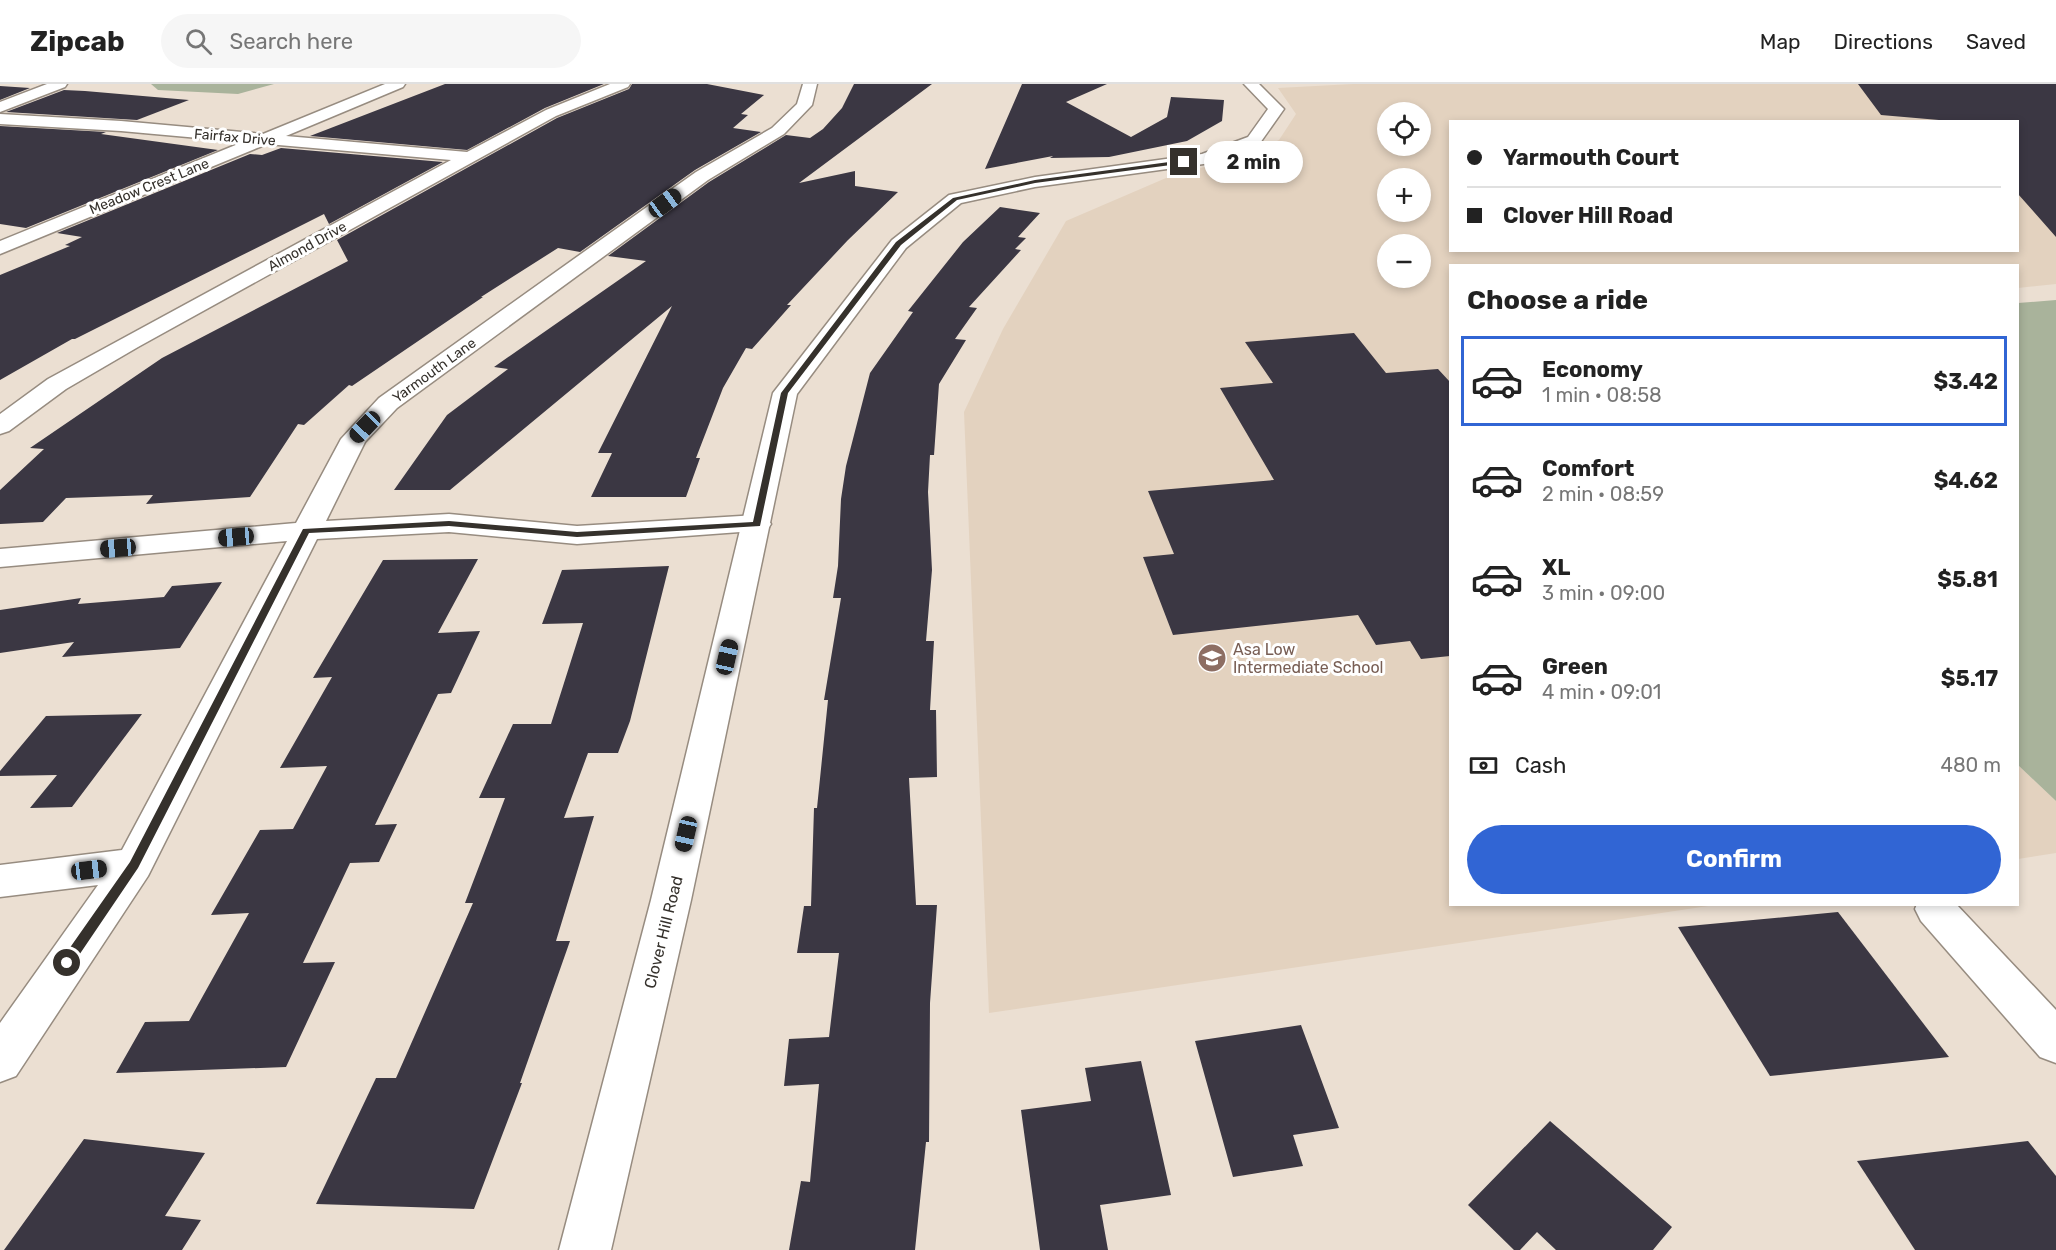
<!DOCTYPE html>
<meta charset="utf-8">
<style>
body{margin:0;font-family:Rubik,sans-serif;background:#f6f6f6;color:#222;height:100vh;display:flex;flex-direction:column;font-size:22px;white-space:nowrap}
*{box-sizing:border-box;margin:0}
p{font-size:20px;color:#767676}
.icon{flex:none;width:33px;height:33px;fill:none;stroke:currentColor;stroke-width:2;stroke-linecap:round;stroke-linejoin:round}
.map{position:relative;flex:1;overflow:hidden}
.panel{position:absolute;left:1449px;top:180px;width:570px;height:642px;display:flex;flex-direction:column;background:#fff;border-radius:0px;box-shadow:0 3px 9px #0003}
.panel>*{flex:none}
.guide{position:absolute;left:1449px;top:36px;width:570px;height:132px;border-radius:0px;box-shadow:0 3px 9px #0003;display:grid;align-content:center;height:132px;padding:0 18px;background:#fff}
.fabs{position:absolute;left:1377px;top:18px;display:grid;gap:12px}
.fabs a{display:grid;place-items:center;width:54px;height:54px;border-radius:50%;background:#fff;box-shadow:0 3px 9px #0003;font-size:30px}
.end{position:absolute;width:27px;height:27px;margin:-14px;border:8px solid #35312c;background:#fff;box-shadow:0 0 0 3px #fff}
.from{border-radius:50%}
.bubble{position:absolute;height:42px;border-radius:21px;background:#fff;box-shadow:0 3px 9px #0003;font-size:20px;font-weight:700;line-height:42px;text-align:center}
.car{position:absolute;width:18px;height:36px;margin:-18px -9px;border-radius:8px;box-shadow:0 0 4px 2px #0007;background:linear-gradient(#222 24%,#8ab4d8 0 40%,#222 0 76%,#8ab4d8 0 86%,#222 0)}
.guide b{display:flex;align-items:center;gap:21px;height:57px;font-size:22px}
.guide b+b{border-top:2px solid #e0e0e0}
.guide i{width:15px;height:15px;background:#222}
ul{padding:0;list-style:none}
li{display:flex;align-items:center;gap:18px;height:90px;margin:0 12px 9px;padding:0 6px;border:3px solid transparent;border-radius:0px}
li div{flex:1}
li b{display:block;font-size:22px}
li em{font-style:normal;font-weight:700}
li.current{border-color:#3165d4}
li>.icon{width:54px;height:54px;stroke-width:1.5}
h2{padding:0 18px;font-size:27px;line-height:72px}
.pay{display:flex;align-items:center;gap:15px;height:66px;padding:0 18px;font-size:22px}
.pay p{margin-inline-start:auto}
.primary-button{display:flex;gap:12px;margin-top:auto;padding:12px 18px}
.primary-button a{flex:1;height:69px;border-radius:36px;background:#3165d4;color:#fff;font-size:24px;font-weight:700;line-height:69px;text-align:center}
header{display:flex;align-items:center;gap:36px;box-sizing:border-box;height:84px;padding:0 30px;background:#fff;border-bottom:2px solid #e0e0e0}
header strong{font-size:28px}
nav{display:flex;gap:33px;margin-inline-start:auto;font-size:21px}
.search{width:420px;height:54px;background:#f6f6f6;display:flex;align-items:center;gap:15px;box-sizing:border-box;padding:0 21px;border-radius:33px;color:#767676;font-size:22px}
.map>svg:first-child{display:block}
.built{fill:#e3d2bf;fill-rule:evenodd}
.green{fill:#a9b39b}
.building{fill:#3b3743}
.lines{fill:none;stroke-linecap:round;stroke-linejoin:round}
.street-casing{stroke:#978c80;stroke-width:3}
.secondary-casing{stroke:#978c80;stroke-width:3}
.street{fill:#fff;fill-rule:evenodd}
.secondary{fill:#fff;fill-rule:evenodd}
.route{fill:#35312c}
.labels{text-anchor:middle;stroke-width:6;stroke-linejoin:round;paint-order:stroke}
.far-street-label{font-size:14px;fill:#35312c;stroke:#fff}
.education-label{font-size:16px;fill:#785e54;stroke:#fff;text-anchor:start}
.street-label{font-size:16px;fill:#35312c;stroke:#fff}
</style>
<header>
<strong>Zipcab</strong>
<div class="search"><svg class="icon" aria-label="search" viewBox="0 0 24 24"><circle cx="10" cy="10" r="6"/><path d="M15 15l6 6"/></svg>Search here</div>
<nav><a>Map</a><a>Directions</a><a>Saved</a></nav>
</header>
<div class="map">
<svg width="2056" height="1166" viewBox="0 0 2056 1166">
<rect width="100%" height="100%" fill="#ebdfd2"/>
<g class="built">
<path d="M1353 0H2056V200L2018 204V182H1450V820L1715 821 989 929 964 328 1003 245 1066 137 1173 91 1240 74 1279 56 1296 30 1278 4ZM1388 28H1420V62H1388ZM1450 38H2018V166H1450ZM1388 94H1420V128H1388ZM1388 160H1420V194H1388Z"/>
<path d="M2018 681 2056 717V769L2018 775Z"/>
</g>
<g class="green">
<path d="M151 0H274L238 10 158 6Z"/>
<path d="M2056 216V717L2018 681V219Z"/>
</g>
<g class="building">
<path d="M445 0H604L545 24 467 66 310 52Z"/>
<path d="M632 0H707L764 11 741 30 748 31 733 44 761 48 695 86 580 168 558 164 481 213H483L352 302 349 301 304 341 298 340 250 413 146 420 153 411 66 414 43 438 0 440V406L44 365 30 364 162 274 348 177 337 156 557 34 629 5Z"/>
<path d="M854 0H932L799 99 855 87V102L898 108 848 156 787 221H791L752 265 746 264 723 304 696 374H700L686 413H591L612 369H598L672 222 450 406H394L447 331 508 285 494 283 646 177 608 172 709 98 786 51 810 54 823 45 842 24Z"/>
<path d="M1022 0H1107L1066 18 1131 53 1167 33 1171 13 1224 16 1222 37 1187 57 1109 73 1050 74 1053 72 985 85Z"/>
<path d="M1858 0H2056V153L2018 110V38H1962L1881 31Z"/>
<path d="M0 2 30 4 0 16Z"/>
<path d="M64 6 85 7 189 16 137 36 6 28Z"/>
<path d="M0 42 106 48 101 50 218 66 26 144 0 140Z"/>
<path d="M281 64 443 78 329 140 324 130 75 255H72L0 296V191L70 162 65 161 82 153 57 149 250 70 262 71Z"/>
<path d="M1000 123 1040 129 1018 153 1026 154 1015 165 1021 166 969 223 977 224 955 255 966 256 939 300 934 371H930L928 408 932 486 926 557H934L930 626H936L937 693 909 694 916 821H937L930 919 929 1058H926L915 1166H789L801 1097 810 1098 819 1000 784 1002 789 955 829 953 839 869H797L804 822H811L814 724H817L828 616H824L841 514H833L838 482 841 415 846 382 870 289 913 228 908 227 963 158Z"/>
<path d="M1354 249 1386 289 1438 285 1450 298V572L1421 575 1410 557 1376 561 1358 531 1173 551 1143 473 1174 470 1148 407 1274 396 1220 304 1273 299 1245 258Z"/>
<path d="M478 475 438 549 480 547 451 609 438 610 375 741 397 740 379 778 350 779 303 879 335 878 286 983 116 989 145 938 189 937 249 829 211 831 260 746 293 745 327 682 280 684 332 593 313 594 383 476Z"/>
<path d="M669 482 630 637 618 669H588L564 734 594 732 556 857H570L520 999H522L474 1125 316 1120 376 994H396L473 819H465L505 714H479L513 640H551L583 539 542 540 562 486Z"/>
<path d="M222 498 180 564 62 573 74 558 0 569V526L81 514 78 520 164 513 172 502Z"/>
<path d="M142 630 72 723 30 724 57 691 0 692V687L46 632Z"/>
<path d="M1838 828 1949 973 1770 992 1678 843Z"/>
<path d="M1301 941 1339 1044 1293 1051 1303 1082 1233 1093 1195 957Z"/>
<path d="M1141 977 1171 1111 1100 1121 1108 1166H1040L1021 1026 1091 1017 1085 984Z"/>
<path d="M1550 1037 1672 1143 1653 1166H1556L1537 1148 1520 1166H1514L1468 1121Z"/>
<path d="M84 1055 205 1069 165 1132 201 1136 182 1166H4Z"/>
<path d="M2028 1057 2056 1092V1166H1915L1857 1077Z"/>
</g>
<g class="lines">
<g class="street-casing">
<g id="street">
<path d="M47 0H67L65 3 0 28V18Z"/>
<path d="M385 0H405L403 3 286 52 467 68 546 26 610 0H630L628 3 556 32 138 263 66 305 9 347 0 350V330L48 295 451 76 267 60 0 170V157L243 58 121 47 0 40V30L121 37 263 50Z"/>
<path d="M803 0H817L812 21 784 50 708 96 397 324 365 358 326 437 449 430 577 442 757 431 767 434 771 440 767 446 577 460 449 448 317 455 148 792 16 992 0 998V939L98 801 0 813V781L122 766 287 457 0 483V465L296 439 341 355 379 314 696 88 772 44 797 20Z"/>
<path d="M1917 820H1956L2056 926V979L2040 973 1921 837 1915 825Z"/>
</g>
</g>
<g class="secondary-casing">
<path id="secondary" d="M1244 0H1259L1284 25 1260 59 1211 79 1035 103 961 119 906 164 797 310 691 816 611 1166H559L651 816 773 309 892 156 949 111 1035 93 1202 70 1248 53 1268 25Z"/>
</g>
<use href="#street" class="street"/>
<use href="#secondary" class="secondary"/>
</g>
<path class="route" d="M1184 76 1186 79 1035 99 957 116 901 161 788 309 760 442 577 453 449 442 309 449 138 784 71 883H62L60 879 62 875 130 778 303 445 449 437 577 448 753 438 781 309 896 158 953 114 1035 96Z"/>
<defs>
<g id="school-disc" transform="scale(1.5)"><circle r="9.5" fill="#8d6e63" stroke="#fff"/><path d="M0-5L7-2L0 1L-7-2ZM-4 1L0 2.5L4 1V4Q0 6-4 4Z" fill="#fff"/></g>
</defs>
<g fill-rule="evenodd">
<use href="#school-disc" x="1212" y="574"/>
</g>
<g class="labels">
<g class="far-street-label">
<text transform="translate(235 53) rotate(5)" y="5">Fairfax Drive</text>
<text transform="translate(149 102) rotate(-22)" y="5">Meadow Crest Lane</text>
<text transform="translate(307 162) rotate(-29)" y="5">Almond Drive</text>
<text transform="translate(434 286) rotate(-36)" y="5">Yarmouth Lane</text>
</g>
<g class="education-label">
<text x="1233" y="571">Asa Low<tspan x="1233" dy="18">Intermediate School</tspan></text>
</g>
<g class="street-label">
<text transform="translate(663 848) rotate(-76)" y="6">Clover Hill Road</text>
</g>
</g>
</svg>
<div class="fabs">
<a><svg class="icon" aria-label="locate" viewBox="0 0 24 24"><circle cx="12" cy="12" r="6"/><path d="M12 2v4M12 18v4M2 12h4M18 12h4"/></svg></a>
<a>+</a>
<a>−</a>
</div>
<i class="end from" style="left:67px;top:879px"></i>
<i class="end" style="left:1184px;top:78px"></i>
<div class="bubble" style="left:1204px;top:57px;width:99px">2 min</div>
<i class="car" style="left:665px;top:119px;rotate:54deg"></i>
<i class="car" style="left:365px;top:343px;rotate:224deg"></i>
<i class="car" style="left:236px;top:453px;rotate:265deg"></i>
<i class="car" style="left:118px;top:464px;rotate:265deg"></i>
<i class="car" style="left:727px;top:573px;rotate:13deg"></i>
<i class="car" style="left:686px;top:750px;rotate:193deg"></i>
<i class="car" style="left:89px;top:786px;rotate:83deg"></i>
<div class="guide">
<b><i class="from"></i>Yarmouth Court</b>
<b><i></i>Clover Hill Road</b>
</div>
<section class="panel">
<h2>Choose a ride</h2>
<ul>
<li class="current"><svg class="icon" aria-label="car" viewBox="0 0 24 24"><path d="M5 17H2v-5l4-1 3-4h7l3 4 3 1v5h-3M9 17h6M6 11h13"/><circle cx="7" cy="17" r="2"/><circle cx="17" cy="17" r="2"/></svg><div><b>Economy</b><p>1 min · 08:58</p></div><em>$3.42</em></li>
<li><svg class="icon" aria-label="car" viewBox="0 0 24 24"><path d="M5 17H2v-5l4-1 3-4h7l3 4 3 1v5h-3M9 17h6M6 11h13"/><circle cx="7" cy="17" r="2"/><circle cx="17" cy="17" r="2"/></svg><div><b>Comfort</b><p>2 min · 08:59</p></div><em>$4.62</em></li>
<li><svg class="icon" aria-label="car" viewBox="0 0 24 24"><path d="M5 17H2v-5l4-1 3-4h7l3 4 3 1v5h-3M9 17h6M6 11h13"/><circle cx="7" cy="17" r="2"/><circle cx="17" cy="17" r="2"/></svg><div><b>XL</b><p>3 min · 09:00</p></div><em>$5.81</em></li>
<li><svg class="icon" aria-label="car" viewBox="0 0 24 24"><path d="M5 17H2v-5l4-1 3-4h7l3 4 3 1v5h-3M9 17h6M6 11h13"/><circle cx="7" cy="17" r="2"/><circle cx="17" cy="17" r="2"/></svg><div><b>Green</b><p>4 min · 09:01</p></div><em>$5.17</em></li>
</ul>
<div class="pay"><svg class="icon" aria-label="cash" viewBox="0 0 24 24"><path d="M3 7h18v10H3z"/><circle cx="12" cy="12" r="2"/></svg>Cash<p>480 m</p></div>
<div class="primary-button"><a>Confirm</a></div>
</section>
</div>
